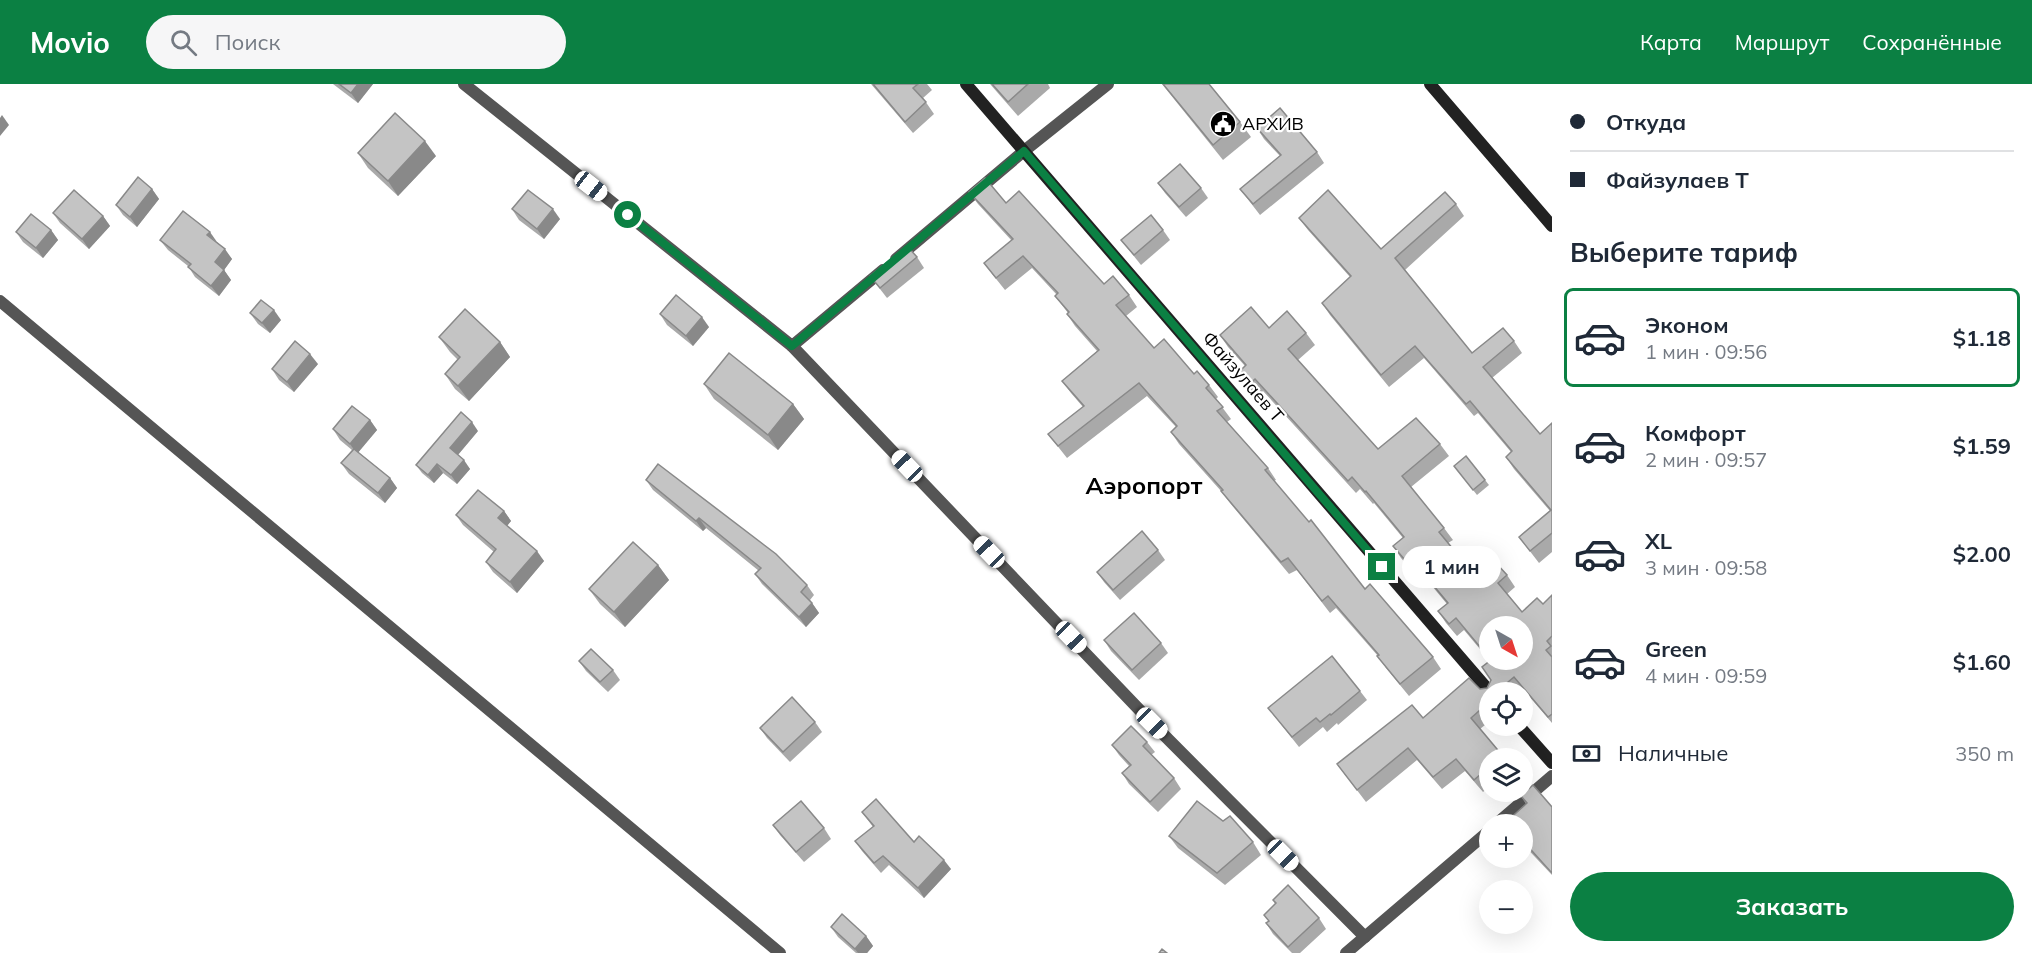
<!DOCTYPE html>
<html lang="ru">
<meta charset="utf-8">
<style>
body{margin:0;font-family:Mulish,sans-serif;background:#f6f6f7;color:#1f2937;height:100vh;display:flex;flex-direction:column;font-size:22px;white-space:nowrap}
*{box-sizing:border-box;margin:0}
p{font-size:20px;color:#747a83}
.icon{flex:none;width:33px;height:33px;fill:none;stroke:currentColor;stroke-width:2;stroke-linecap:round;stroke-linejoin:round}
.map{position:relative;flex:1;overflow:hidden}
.sheet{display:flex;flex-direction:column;background:#fff;width:480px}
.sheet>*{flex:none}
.top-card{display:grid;align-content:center;height:132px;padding:0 18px;background:#fff}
.needle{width:39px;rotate:141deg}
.tools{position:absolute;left:1479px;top:532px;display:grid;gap:12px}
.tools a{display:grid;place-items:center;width:54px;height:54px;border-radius:50%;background:#fff;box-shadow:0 6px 24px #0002;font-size:30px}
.end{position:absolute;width:27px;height:27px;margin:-14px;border:8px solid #0b8043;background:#fff;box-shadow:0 0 0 3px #fff}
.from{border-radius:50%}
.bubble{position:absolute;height:42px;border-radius:21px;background:#fff;box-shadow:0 6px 24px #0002;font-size:20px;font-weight:700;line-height:42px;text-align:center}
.car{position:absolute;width:18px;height:36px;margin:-18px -9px;border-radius:8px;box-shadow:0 0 4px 2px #0007;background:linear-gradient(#fff 24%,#345 0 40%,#fff 0 76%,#345 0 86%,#fff 0)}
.top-card b{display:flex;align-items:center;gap:21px;height:57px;font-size:22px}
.top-card b+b{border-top:2px solid #e0e1e3}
.top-card i{width:15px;height:15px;background:#1f2937}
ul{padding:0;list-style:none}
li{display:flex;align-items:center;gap:18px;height:99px;margin:0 12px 9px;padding:0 6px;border:3px solid transparent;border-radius:9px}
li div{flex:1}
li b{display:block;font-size:22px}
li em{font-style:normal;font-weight:700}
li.selected{border-color:#0b8043}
li>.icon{width:54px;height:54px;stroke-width:1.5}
h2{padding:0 18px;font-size:27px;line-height:72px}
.pay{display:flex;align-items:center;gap:15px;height:66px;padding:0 18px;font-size:22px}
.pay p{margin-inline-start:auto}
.button{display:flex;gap:12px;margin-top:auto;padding:12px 18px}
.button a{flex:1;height:69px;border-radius:36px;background:#0b8043;color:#fff;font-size:24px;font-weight:700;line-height:69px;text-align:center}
header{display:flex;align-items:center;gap:36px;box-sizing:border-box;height:84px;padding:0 30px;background:#0b8043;color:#fff}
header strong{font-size:28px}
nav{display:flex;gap:33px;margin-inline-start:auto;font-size:21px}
.search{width:420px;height:54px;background:#f6f6f7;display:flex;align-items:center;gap:15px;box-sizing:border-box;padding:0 21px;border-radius:33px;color:#747a83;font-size:22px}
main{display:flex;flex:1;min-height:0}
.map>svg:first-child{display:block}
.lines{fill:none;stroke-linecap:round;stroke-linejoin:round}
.street{stroke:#555;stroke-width:12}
.secondary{stroke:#222;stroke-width:12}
.wall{fill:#a9a9a9;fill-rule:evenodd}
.shaded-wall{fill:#898989}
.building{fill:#c4c4c4;stroke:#898989;stroke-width:1.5}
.route{stroke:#0b8043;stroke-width:8}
.labels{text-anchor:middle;stroke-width:4.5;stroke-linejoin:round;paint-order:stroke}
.poi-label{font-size:18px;fill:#000;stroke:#fff;text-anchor:start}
.street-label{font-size:18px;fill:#000;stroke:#fff}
.district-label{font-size:24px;font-weight:bold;fill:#000;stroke:#fff}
</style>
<header>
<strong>Movio</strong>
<div class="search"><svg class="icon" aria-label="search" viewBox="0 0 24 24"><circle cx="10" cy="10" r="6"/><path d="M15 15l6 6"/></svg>Поиск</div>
<nav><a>Карта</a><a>Маршрут</a><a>Сохранённые</a></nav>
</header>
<main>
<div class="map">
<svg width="1552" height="869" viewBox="0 0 1552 869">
<rect width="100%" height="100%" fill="#fff"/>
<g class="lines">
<g class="street">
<path d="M464 0 792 262 883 186"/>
<path d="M896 175 1024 67 1108 0"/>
<path d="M0 217 780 869"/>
<path d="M792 262 1152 639 1365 853"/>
<path d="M1495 741 1552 692"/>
<path d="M1346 869 1490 746"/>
</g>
<g class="secondary">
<path d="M966 0 1491 609"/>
<path d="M1430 0 1552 142"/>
<path d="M1519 642 1552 679"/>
</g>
</g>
<g class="wall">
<path d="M333 0H373L358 19Z"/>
<path d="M871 0H927L932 6 923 14 934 30 913 49Z"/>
<path d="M990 0H1048L1050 4 1018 32Z"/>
<path d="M1162 0H1209L1240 38 1251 53 1223 76Z"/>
<path d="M1257 44 1317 68 1324 79 1260 131 1240 105 1280 72 1264 55Z"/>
<path d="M358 69 436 72 398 112 368 84Z"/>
<path d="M1158 99 1201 104 1208 114 1186 133 1165 109Z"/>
<path d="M152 105 159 115 137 143 123 131 116 121Z"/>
<path d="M969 108 1006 119 1104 200 1129 211 1137 223 1126 232 1154 264 1194 290 1209 301 1218 313 1216 315 1231 335 1227 338 1268 384 1276 396 1274 397 1365 505 1433 573 1441 585 1409 612 1386 584 1378 572 1336 524 1330 529 1297 486 1289 490 1230 419 1221 407 1179 360 1171 348 1176 343 1147 312 1067 374 1048 350 1083 323 1071 309 1062 297 1097 267 1075 242 1067 230 1068 229 1055 212 1057 211 1032 184 1005 206 993 191 984 179 1012 157 978 120Z"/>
<path d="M1456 120 1464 132 1405 186 1472 269 1514 257 1522 269 1492 294 1540 350 1552 339V468L1539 479 1519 453 1550 427 1514 385 1506 373 1511 368 1478 329 1474 332 1424 274 1389 303 1330 231 1322 219 1350 193 1308 146 1299 134 1381 165Z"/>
<path d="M512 125 560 135 544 155 519 136Z"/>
<path d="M53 129 103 132 110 142 89 165 60 139Z"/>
<path d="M51 146 58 156 43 174 23 158 16 148Z"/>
<path d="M1163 146 1170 156 1141 181 1121 156Z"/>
<path d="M160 156 217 158 232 175 224 186 231 196 219 212 195 193 188 182 168 166Z"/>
<path d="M917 173 924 184 887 214 870 192Z"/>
<path d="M250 229 281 236 270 249 258 240Z"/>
<path d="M660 230 709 243 693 262 667 241Z"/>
<path d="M1269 244 1306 249 1315 261 1298 276 1378 365 1440 360 1449 372 1411 403 1444 444 1453 456 1448 459 1477 494 1507 491 1515 503 1507 510 1522 528 1543 520 1552 511V639L1523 605 1518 609H1490V637L1480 645 1505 675H1490V702L1483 708 1465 687 1442 705 1417 676 1366 718 1337 680 1423 634 1480 605 1487 604 1491 596 1490 577 1464 546 1457 552 1446 539 1438 527 1447 520 1417 484 1413 488 1401 474 1393 462 1403 454 1374 419 1373 420 1360 405 1356 409 1263 307 1255 314 1245 302 1237 290 1245 282 1228 263 1220 251ZM1490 543 1522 576H1490Z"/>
<path d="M439 253 500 258 510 273 469 317 455 305 445 290 458 276 450 268Z"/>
<path d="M318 280 294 308 279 296 272 285Z"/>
<path d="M704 300 793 320 804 335 778 366 714 315Z"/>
<path d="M370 336 377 346 358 368 390 394 397 404 385 419 349 390 341 379 352 366 340 356 333 345Z"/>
<path d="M478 347 458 371 470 385 457 400 443 389 434 399 422 389 416 381Z"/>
<path d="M1458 387 1485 396 1489 401 1477 411Z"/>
<path d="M646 396 807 501 814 511 810 516 819 529 806 543 762 500 755 490 759 487 706 444 703 447 653 406Z"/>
<path d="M504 427 511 437 507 442 544 477 517 509 493 488 486 478 494 468 463 441 456 431Z"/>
<path d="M1158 466 1165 476 1120 516 1104 498 1097 488Z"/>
<path d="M658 481 669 496 625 543 600 520 589 505Z"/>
<path d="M1104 556 1161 559 1168 569 1139 596 1111 567Z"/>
<path d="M579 577 613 586 620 596 608 608 586 587Z"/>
<path d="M1360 607 1367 616 1338 641 1337 639 1327 648 1323 643 1299 663 1268 624Z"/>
<path d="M815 638 822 648 790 678 767 654 760 644Z"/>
<path d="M1147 658 1155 668 1151 671 1174 694 1181 705 1158 728 1129 700 1122 689 1129 682 1119 671 1112 661Z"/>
<path d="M1521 712 1552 723V791L1522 759V741H1508L1506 738 1526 720Z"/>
<path d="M862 728 914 758 951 785 924 814 889 781 881 789 862 767 855 757 873 743Z"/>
<path d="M1223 737 1253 758 1261 771 1225 801 1178 764 1169 752Z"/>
<path d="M773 741 824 744 831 755 804 778 780 751Z"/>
<path d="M1273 816 1319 834 1326 845 1300 869H1292L1273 850 1266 839 1269 837 1264 831 1275 820Z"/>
<path d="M831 843 866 852 873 862 867 869H856L838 853Z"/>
</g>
<g class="shaded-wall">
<path d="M358 0H373L358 19 351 9Z"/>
<path d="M2 31 9 41 0 52V34Z"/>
<path d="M425 57 436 72 398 112 388 97Z"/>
<path d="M152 105 159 115 137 143 130 133Z"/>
<path d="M553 125 560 135 544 155 537 145Z"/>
<path d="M103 132 110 142 89 165 82 155Z"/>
<path d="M51 146 58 156 43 174 36 164Z"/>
<path d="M210 148 217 158 207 151Z"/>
<path d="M225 165 232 175 224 186 231 196 219 212 211 202 215 178Z"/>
<path d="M274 226 281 236 270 249 262 239Z"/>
<path d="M702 233 709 243 693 262 686 252Z"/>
<path d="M500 258 510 273 469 317 458 302Z"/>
<path d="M310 270 318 280 294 308 287 298Z"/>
<path d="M793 320 804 335 778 366 768 351Z"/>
<path d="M370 336 377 346 357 370 350 360Z"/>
<path d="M472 338 478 347 456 373 450 364Z"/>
<path d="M464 376 470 385 457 400 451 391Z"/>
<path d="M437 380 443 389 434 399 428 391Z"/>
<path d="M390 394 397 404 385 419 378 409Z"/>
<path d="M504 427 511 437 505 444 498 434Z"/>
<path d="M699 434 706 444 703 447 696 437Z"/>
<path d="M537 467 544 477 517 509 510 498Z"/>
<path d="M658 481 669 496 625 543 614 528Z"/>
<path d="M812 519 819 529 806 543 799 533Z"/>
<path d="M944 776 951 785 924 814 918 804Z"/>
<path d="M866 852 873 862 867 869H858L855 865Z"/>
</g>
<g class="building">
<path d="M339 0H358L351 9Z"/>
<path d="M873 0H918L913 4 926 18 905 38Z"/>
<path d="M992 0H1028L1008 18Z"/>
<path d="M1163 0H1209L1240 38 1213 61Z"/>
<path d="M1280 24 1317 68 1253 120 1240 105 1281 71 1257 44Z"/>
<path d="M395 29 425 57 388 97 358 69Z"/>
<path d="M1180 80 1201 104 1179 123 1158 99Z"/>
<path d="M138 93 152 105 130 133 116 121Z"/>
<path d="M985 94 1006 119 1019 107 1104 200 1113 192 1129 211 1116 221 1154 264 1164 255 1194 290 1197 287 1209 301 1206 304 1223 323 1217 327 1268 384 1265 386 1309 438 1311 436 1365 505 1370 500 1433 573 1400 600 1377 572 1379 571 1328 512 1322 517 1288 474 1281 478 1221 407 1223 406 1171 348 1177 342 1139 299 1058 362 1048 350 1084 322 1062 297 1099 266 1067 230 1069 228 1055 212 1058 209 1023 172 996 194 984 179 1013 155 969 108Z"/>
<path d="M74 106 103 132 82 155 53 129Z"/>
<path d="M528 106 553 125 537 145 512 125Z"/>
<path d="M1328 106 1381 165 1445 108 1456 120 1395 174 1472 269 1503 244 1514 257 1483 283 1540 350 1552 339V449L1530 467 1519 453 1551 426 1506 373 1512 367 1470 317 1466 320 1415 262 1381 291 1322 219 1351 192 1299 134Z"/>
<path d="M183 127 210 148 207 151 225 165 215 178 224 186 211 202 188 183 191 180 160 156Z"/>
<path d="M31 130 51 146 36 164 16 148Z"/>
<path d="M1151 131 1163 146 1134 171 1121 156Z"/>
<path d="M907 162 917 173 880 204 870 192Z"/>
<path d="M676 211 702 233 686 252 660 230Z"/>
<path d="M261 216 274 226 262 239 250 229Z"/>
<path d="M1251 223 1269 244 1287 227 1306 249 1288 265 1378 365 1416 334 1440 360 1402 392 1444 444 1439 448 1477 494 1496 479 1507 491 1498 499 1522 528 1537 514 1543 520 1552 511V552L1547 557 1551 562 1546 566 1552 573V630L1548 633 1514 593 1495 609H1490V614L1487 616 1489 618 1471 634 1502 671 1498 675H1490V682L1474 696 1456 675 1433 693 1408 664 1357 706 1337 680 1412 621 1423 634 1469 594 1480 605 1487 604 1491 596 1482 583 1491 576H1522V543H1490V575L1456 534 1449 540 1438 527 1448 519 1409 472 1405 476 1393 462 1404 453 1366 407 1365 408 1352 393 1348 397 1255 295 1247 302 1237 290 1246 281 1220 251Z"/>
<path d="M465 225 500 258 458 302 445 290 460 273 439 253Z"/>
<path d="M295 257 310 270 287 298 272 285Z"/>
<path d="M729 269 793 320 768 351 704 300Z"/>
<path d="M352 322 370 336 350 360 333 345Z"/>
<path d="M461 328 472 338 450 364 464 376 451 391 437 380 428 391 416 381Z"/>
<path d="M354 365 390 394 378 409 341 379Z"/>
<path d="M1466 372 1485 396 1473 406 1454 382Z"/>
<path d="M658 380 776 470 807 501 801 508 812 519 799 533 755 490 761 484 699 434 696 437 646 396Z"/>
<path d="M478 406 504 427 498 434 537 467 510 498 486 478 496 465 456 431Z"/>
<path d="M1142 447 1158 466 1113 506 1097 488Z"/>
<path d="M633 458 658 481 614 528 589 505Z"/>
<path d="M1134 529 1161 559 1132 586 1104 556Z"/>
<path d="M591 565 613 586 600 598 579 577Z"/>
<path d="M1332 572 1360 607 1331 631 1330 630 1320 638 1316 634 1292 653 1268 624Z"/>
<path d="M792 613 815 638 783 668 760 644Z"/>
<path d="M1131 642 1147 658 1143 662 1174 694 1150 718 1122 689 1131 681 1112 661Z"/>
<path d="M1533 701 1552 723V789L1522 756V741H1509L1506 738 1527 719 1521 712Z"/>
<path d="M876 715 914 758 919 752 944 776 918 804 883 772 874 779 855 757 874 742 862 728Z"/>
<path d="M801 717 824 744 796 768 773 741Z"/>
<path d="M1197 717 1223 737 1230 732 1253 758 1217 789 1169 752Z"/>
<path d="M1288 801 1319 834 1288 863 1266 839 1269 837 1264 831 1276 819 1273 816Z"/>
<path d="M842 830 866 852 855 865 831 843Z"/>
<path d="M1162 865 1167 869H1159Z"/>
</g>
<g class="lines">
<path class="route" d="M628 131 792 262 1024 67 1382 483"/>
</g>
<defs>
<g id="civic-disc" transform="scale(1.35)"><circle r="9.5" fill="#000" stroke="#fff"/><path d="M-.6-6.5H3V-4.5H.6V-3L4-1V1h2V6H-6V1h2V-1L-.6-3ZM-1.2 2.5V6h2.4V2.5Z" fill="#fff"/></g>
</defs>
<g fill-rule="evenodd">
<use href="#civic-disc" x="1223" y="40"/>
</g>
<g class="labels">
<g class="poi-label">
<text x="1242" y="46">АРХИВ</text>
</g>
<g class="street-label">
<text transform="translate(1243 293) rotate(49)" y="6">Файзулаев Т</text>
</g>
<g class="district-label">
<text x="1144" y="410">Аэропорт</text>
</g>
</g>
</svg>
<div class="tools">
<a><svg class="needle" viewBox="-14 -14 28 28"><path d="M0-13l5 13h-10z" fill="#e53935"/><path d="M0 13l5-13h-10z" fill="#747a83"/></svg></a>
<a><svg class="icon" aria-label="locate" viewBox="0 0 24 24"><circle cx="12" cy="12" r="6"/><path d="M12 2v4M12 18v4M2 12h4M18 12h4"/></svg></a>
<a><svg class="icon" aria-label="layers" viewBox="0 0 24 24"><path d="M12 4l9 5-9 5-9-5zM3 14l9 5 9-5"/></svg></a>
<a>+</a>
<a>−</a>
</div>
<i class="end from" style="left:628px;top:131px"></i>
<i class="end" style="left:1382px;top:483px"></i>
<div class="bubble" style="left:1402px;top:462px;width:99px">1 мин</div>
<i class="car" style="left:591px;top:102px;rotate:128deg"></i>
<i class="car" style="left:907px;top:382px;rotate:316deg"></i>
<i class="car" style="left:989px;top:468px;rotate:316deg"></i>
<i class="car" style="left:1071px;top:553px;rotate:136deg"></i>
<i class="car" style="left:1152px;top:639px;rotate:135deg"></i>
<i class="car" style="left:1283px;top:771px;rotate:135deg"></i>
</div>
<section class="sheet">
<div class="top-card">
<b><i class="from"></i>Откуда</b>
<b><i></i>Файзулаев Т</b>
</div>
<h2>Выберите тариф</h2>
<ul>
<li class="selected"><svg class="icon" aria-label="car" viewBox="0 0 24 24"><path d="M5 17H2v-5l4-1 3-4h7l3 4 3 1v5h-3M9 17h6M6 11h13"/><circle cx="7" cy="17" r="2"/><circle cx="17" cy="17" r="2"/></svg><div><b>Эконом</b><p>1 мин · 09:56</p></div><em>$1.18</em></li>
<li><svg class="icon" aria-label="car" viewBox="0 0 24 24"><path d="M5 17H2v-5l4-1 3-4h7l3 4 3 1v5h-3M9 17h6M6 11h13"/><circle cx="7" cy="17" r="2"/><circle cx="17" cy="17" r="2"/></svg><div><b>Комфорт</b><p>2 мин · 09:57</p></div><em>$1.59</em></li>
<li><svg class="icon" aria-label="car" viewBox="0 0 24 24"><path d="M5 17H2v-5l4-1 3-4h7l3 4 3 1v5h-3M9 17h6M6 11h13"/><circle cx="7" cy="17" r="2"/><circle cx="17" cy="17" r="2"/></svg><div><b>XL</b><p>3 мин · 09:58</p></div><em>$2.00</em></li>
<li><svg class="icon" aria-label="car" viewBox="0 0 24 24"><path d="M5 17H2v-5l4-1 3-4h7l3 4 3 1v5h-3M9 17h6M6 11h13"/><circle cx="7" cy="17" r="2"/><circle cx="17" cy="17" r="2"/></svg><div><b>Green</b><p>4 мин · 09:59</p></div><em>$1.60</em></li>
</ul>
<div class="pay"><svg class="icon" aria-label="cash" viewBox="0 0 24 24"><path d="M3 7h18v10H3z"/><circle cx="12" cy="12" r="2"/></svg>Наличные<p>350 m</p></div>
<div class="button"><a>Заказать</a></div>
</section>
</main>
